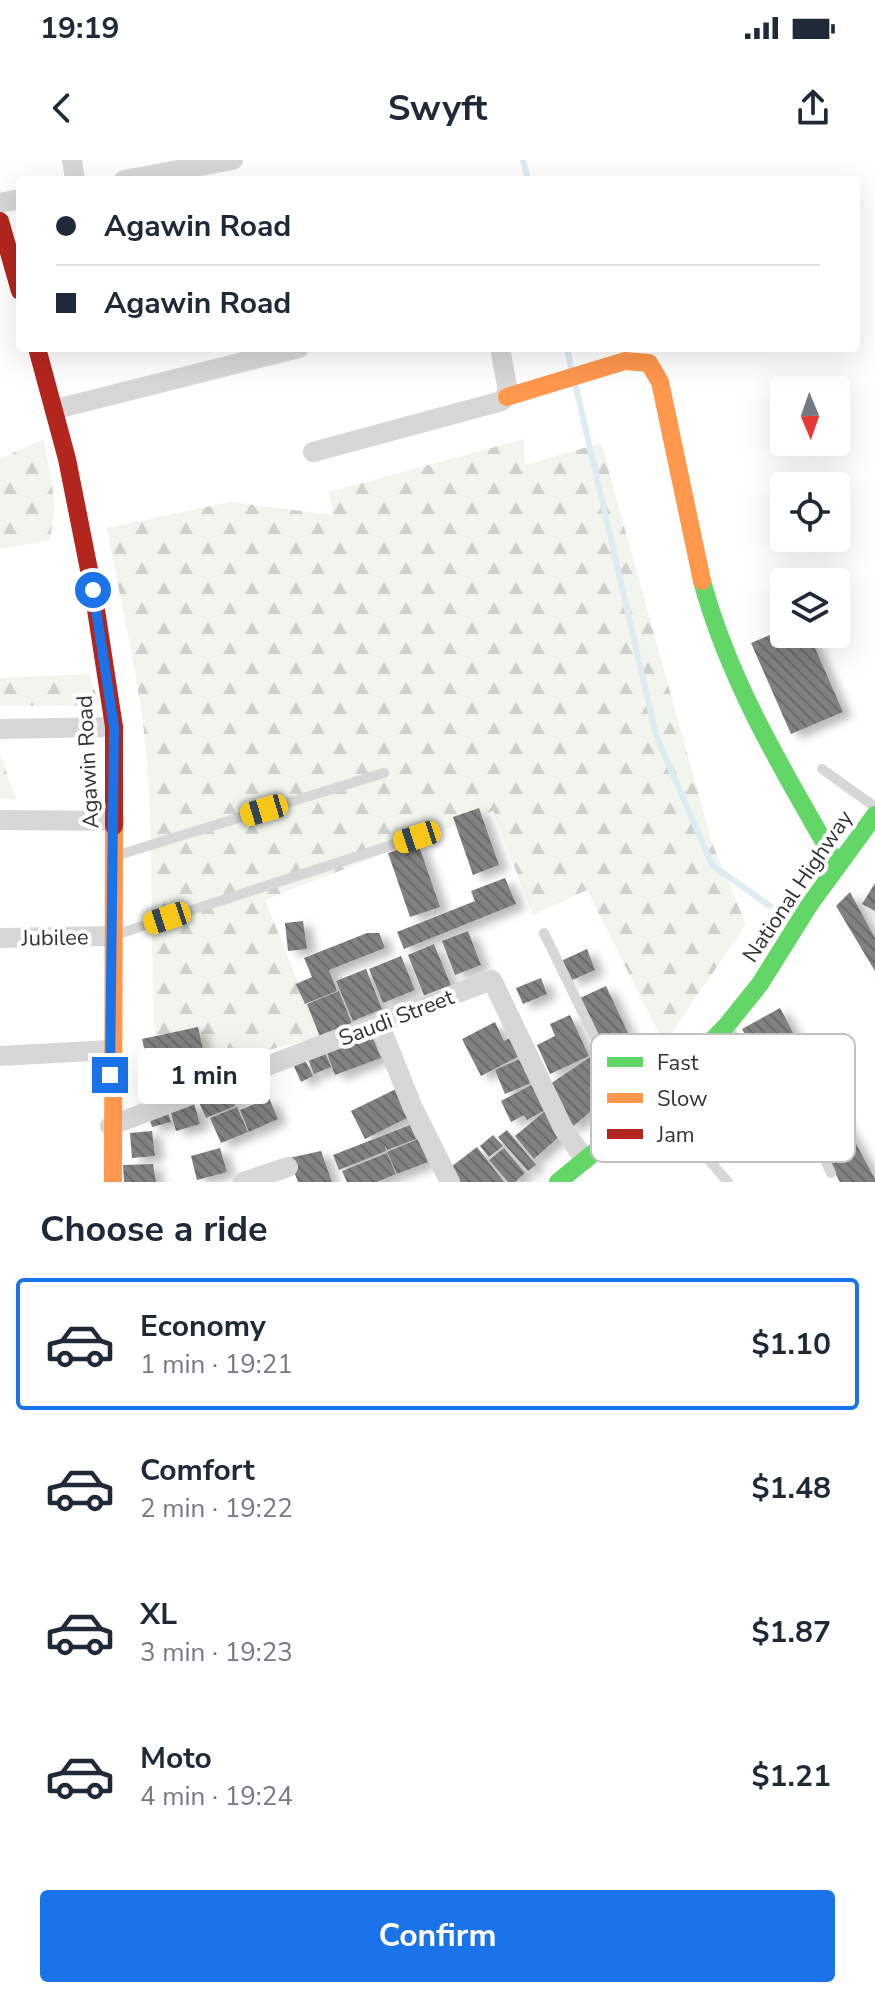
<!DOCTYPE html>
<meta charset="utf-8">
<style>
body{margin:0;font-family:"Nunito Sans",sans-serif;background:#f2f2f3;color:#1f2937;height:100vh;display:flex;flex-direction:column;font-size:30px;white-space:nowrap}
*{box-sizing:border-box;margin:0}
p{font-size:26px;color:#747a83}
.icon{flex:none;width:44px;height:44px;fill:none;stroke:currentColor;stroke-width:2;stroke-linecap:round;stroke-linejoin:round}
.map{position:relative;height:1022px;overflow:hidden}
.sheet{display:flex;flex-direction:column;background:#fff;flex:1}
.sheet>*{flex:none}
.hud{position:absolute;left:16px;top:16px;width:844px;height:176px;border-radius:8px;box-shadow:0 8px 32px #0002;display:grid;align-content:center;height:176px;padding:0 40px;background:#fff}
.needle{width:52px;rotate:178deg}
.controls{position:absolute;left:770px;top:216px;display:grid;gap:16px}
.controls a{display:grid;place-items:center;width:80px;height:80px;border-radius:8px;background:#fff;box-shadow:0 8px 32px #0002;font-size:40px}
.end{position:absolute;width:36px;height:36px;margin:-18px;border:10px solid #1a73e8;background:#fff;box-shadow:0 0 0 4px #fff}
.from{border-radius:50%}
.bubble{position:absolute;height:56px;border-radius:8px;background:#fff;box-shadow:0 8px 32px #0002;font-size:26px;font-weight:700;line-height:56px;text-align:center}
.car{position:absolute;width:24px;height:48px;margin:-24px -12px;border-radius:10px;box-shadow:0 0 6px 2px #0007;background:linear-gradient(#f5c518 24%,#345 0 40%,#f5c518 0 76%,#345 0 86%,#f5c518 0)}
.hud b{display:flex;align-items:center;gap:28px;height:76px;font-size:30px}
.hud b+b{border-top:2px solid #e0e1e3}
.hud i{width:20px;height:20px;background:#1f2937}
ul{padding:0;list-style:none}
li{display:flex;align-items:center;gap:24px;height:132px;margin:0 16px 12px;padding:0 24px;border:4px solid transparent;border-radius:8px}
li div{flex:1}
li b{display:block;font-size:30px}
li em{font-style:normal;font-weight:700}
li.selected{border-color:#1a73e8}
li>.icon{width:72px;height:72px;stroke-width:1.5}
h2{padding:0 40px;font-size:36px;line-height:96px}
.button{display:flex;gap:16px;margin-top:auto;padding:16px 40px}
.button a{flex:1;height:92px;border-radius:8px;background:#1a73e8;color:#fff;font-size:32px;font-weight:700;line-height:92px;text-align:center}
.status{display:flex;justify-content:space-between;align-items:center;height:56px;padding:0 40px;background:#fff;direction:ltr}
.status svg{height:22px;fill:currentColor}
header{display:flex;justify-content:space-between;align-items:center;height:104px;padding:0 40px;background:#fff;font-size:36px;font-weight:700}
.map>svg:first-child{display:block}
.forest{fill:url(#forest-firs)}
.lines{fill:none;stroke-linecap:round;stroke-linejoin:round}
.stream{stroke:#ddebf3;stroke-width:6}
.building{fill:url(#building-back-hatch);filter:url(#shadow)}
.lane{stroke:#d7d7d7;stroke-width:10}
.street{stroke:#d7d7d7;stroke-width:20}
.fast{stroke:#63d668;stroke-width:18}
.slow{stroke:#ff974d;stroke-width:18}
.jam{stroke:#b3261e;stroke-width:18}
.route{stroke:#1a73e8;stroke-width:10}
.labels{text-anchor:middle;stroke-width:8;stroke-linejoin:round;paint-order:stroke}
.street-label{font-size:22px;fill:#333;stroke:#fff}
.key{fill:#fff;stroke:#c2c2c2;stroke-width:2}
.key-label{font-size:22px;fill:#333}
</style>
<div class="status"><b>19:19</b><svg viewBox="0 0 49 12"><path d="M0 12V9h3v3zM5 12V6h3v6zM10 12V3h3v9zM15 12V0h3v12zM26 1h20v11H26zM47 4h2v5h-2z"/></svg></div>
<header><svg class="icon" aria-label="back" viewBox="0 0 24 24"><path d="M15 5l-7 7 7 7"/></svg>Swyft<svg class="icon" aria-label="share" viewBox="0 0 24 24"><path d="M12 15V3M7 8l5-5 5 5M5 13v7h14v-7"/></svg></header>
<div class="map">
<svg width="875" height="1022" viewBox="0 0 875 1022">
<defs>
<pattern id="forest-firs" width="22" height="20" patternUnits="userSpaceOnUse" patternTransform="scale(2)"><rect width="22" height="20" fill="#f1f5ed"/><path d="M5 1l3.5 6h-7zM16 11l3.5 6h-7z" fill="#cfd2cc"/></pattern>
<pattern id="building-back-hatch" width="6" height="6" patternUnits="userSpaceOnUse" patternTransform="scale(2)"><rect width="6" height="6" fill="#818181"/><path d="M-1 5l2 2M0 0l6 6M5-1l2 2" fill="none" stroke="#6a6a6a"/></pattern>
<filter id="shadow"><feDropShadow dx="9" dy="5" stdDeviation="4" flood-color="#0004"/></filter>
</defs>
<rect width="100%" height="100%" fill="#fff"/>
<g class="forest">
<path d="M44 279 55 344 50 380 0 389V299Z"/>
<path d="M524 279 525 305 601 283 712 683 746 764 664 884 587 730 533 755 493 651 265 740 320 877 248 895 156 889C149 789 155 689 146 590 139 516 120 441 107 368L230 342 333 355 329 332Z"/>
<path d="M89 514 100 545 0 546V518Z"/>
<path d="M0 594 16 640 0 638Z"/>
</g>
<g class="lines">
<g class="stream">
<path d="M523 0 528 20"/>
<path d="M567 188 571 208"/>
<path d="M575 223 656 575 712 705 770 746"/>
</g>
</g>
<g class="building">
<path d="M784 469V474H809L843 552 791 574 751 483Z"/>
<path d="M479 648 499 705 473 715 453 657Z"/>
<path d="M418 683 440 747 410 757 388 693Z"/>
<path d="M505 718 516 744 404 789 397 772 475 741 471 731Z"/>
<path d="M875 723V751L862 744Z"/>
<path d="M850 732 875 778V811L836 746Z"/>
<path d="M303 761 307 789 288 791 285 763Z"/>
<path d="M468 771 481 805 455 815 442 781Z"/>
<path d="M367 773H379L385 788 329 810 337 831 305 844 296 824 312 817 304 798Z"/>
<path d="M434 784 452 828 425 838 408 795Z"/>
<path d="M587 789 595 810 570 821 561 801Z"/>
<path d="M401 796 415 830 383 843 369 809Z"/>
<path d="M366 809 382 849 353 861 336 821Z"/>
<path d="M541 818 547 834 523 844 516 828Z"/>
<path d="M606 826 638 894 610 907 578 839Z"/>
<path d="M339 831 352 864 320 877 307 844Z"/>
<path d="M780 848 805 895 767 915 742 869Z"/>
<path d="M570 855 589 896 550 914 537 885 555 876 550 864Z"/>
<path d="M495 862 504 881 512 877 521 895 481 916 462 879Z"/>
<path d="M198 867 209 916 153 927 142 879Z"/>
<path d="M370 871 381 898 335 915 325 888Z"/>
<path d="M323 887 331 907 314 914 306 894Z"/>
<path d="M809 896 875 1019V1022H840L791 930 780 936 770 917Z"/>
<path d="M590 897 610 935 570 969 547 926Z"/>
<path d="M304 898 313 916 301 922 293 904Z"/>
<path d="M522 898 533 922 505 934 495 910Z"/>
<path d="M253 918 260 933 238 942 231 927Z"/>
<path d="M533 924 547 949 527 960 524 955 511 962 501 941Z"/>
<path d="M227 928 235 946 206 958 198 940Z"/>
<path d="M398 928 411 956 365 979 351 951Z"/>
<path d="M269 938 278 959 249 972 240 950Z"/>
<path d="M194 943 200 964 176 971 170 950Z"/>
<path d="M237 947 248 972 221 983 210 958Z"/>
<path d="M167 949 171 962 152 967 148 954Z"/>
<path d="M545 951 562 974 534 999 515 976Z"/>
<path d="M410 965 416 979 387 990 385 985 386 991 339 1010 333 995Z"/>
<path d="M507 970 536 1005 528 1011 498 977Z"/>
<path d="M152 971 155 996 132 998 130 973Z"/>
<path d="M493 975 503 986 489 997 480 986Z"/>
<path d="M418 979 428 1002 397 1014 387 992Z"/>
<path d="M477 987 504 1022H457L447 1010Z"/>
<path d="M220 988 227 1012 197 1020 191 996Z"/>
<path d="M504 988 525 1013 515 1022H508L489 1000Z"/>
<path d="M321 991 332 1022H298L289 998Z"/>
<path d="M387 993 396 1014 377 1022H347L342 1011Z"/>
<path d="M153 1004 156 1022H124L123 1005Z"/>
</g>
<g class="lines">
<g class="lane">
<path d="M822 609 875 647"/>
<path d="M115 696 384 613"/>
<path d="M544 773 632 954"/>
<path d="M118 774 417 677"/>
<path d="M730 870 786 960 802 963 811 970 831 1013"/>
<path d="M658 942 728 1022"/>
</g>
<g class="street">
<path d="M72 0 75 20"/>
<path d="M124 20 233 0"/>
<path d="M0 43 20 39"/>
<path d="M56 249 299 188"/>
<path d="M313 292 502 241 508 231 500 188"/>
<path d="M0 569 114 567"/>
<path d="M0 660 115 661"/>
<path d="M0 778 111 776"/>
<path d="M379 863 412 946 450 1022"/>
<path d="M0 896 110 890"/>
<path d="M110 966 492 820 563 968 585 1000"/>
<path d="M243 1022 288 1007"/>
</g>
<g class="fast">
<path d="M702 421C730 524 785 614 838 706"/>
<path d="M558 1022 635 959 727 865 760 824 810 744 875 655"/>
</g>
<g class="slow">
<path d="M507 237 625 201 649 203 660 222 702 421"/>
<path d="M113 1022 114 666"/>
</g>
<g class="jam">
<path d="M0 61 20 131"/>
<path d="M37 188 67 299 93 430 114 567V666"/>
</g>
</g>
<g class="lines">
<path class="route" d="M93 430 114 567 110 915"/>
</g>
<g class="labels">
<g class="street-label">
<text transform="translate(87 602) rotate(-93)" y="8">Agawin Road</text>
<text transform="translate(797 726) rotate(-56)" y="8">National Highway</text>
<text transform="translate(55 777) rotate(-1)" y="8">Jubilee</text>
<text transform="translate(396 857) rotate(-21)" y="8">Saudi Street</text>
</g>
</g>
<rect x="591" y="874" width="264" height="128" rx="12" class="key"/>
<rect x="607" y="897" width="36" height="10" fill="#63d668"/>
<rect x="607" y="933" width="36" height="10" fill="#ff974d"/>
<rect x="607" y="969" width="36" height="10" fill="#b3261e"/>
<g class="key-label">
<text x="657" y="910">Fast</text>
<text x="657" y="946">Slow</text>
<text x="657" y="982">Jam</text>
</g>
</svg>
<div class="controls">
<a><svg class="needle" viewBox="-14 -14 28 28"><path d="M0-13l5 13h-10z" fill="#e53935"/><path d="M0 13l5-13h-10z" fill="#747a83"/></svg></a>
<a><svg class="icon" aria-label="locate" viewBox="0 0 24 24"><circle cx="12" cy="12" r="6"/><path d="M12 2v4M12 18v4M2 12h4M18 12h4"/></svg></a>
<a><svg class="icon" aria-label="layers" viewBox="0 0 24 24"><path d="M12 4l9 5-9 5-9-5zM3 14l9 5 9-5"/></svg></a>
</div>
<i class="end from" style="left:93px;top:430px"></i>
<i class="end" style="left:110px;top:915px"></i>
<div class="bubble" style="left:138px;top:888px;width:132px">1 min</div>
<i class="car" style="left:264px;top:650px;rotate:253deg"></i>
<i class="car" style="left:417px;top:677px;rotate:252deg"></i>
<i class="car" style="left:167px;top:758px;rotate:252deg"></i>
<div class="hud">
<b><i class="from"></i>Agawin Road</b>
<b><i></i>Agawin Road</b>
</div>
</div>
<section class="sheet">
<h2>Choose a ride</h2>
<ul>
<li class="selected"><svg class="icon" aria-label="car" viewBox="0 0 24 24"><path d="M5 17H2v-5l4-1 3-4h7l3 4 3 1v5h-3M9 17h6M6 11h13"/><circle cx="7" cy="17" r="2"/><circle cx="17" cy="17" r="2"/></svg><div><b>Economy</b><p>1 min · 19:21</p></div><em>$1.10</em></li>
<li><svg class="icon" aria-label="car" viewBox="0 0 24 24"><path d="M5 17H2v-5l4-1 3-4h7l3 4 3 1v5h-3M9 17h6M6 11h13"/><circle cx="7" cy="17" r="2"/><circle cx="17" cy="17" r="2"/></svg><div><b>Comfort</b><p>2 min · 19:22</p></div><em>$1.48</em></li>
<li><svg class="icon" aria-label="car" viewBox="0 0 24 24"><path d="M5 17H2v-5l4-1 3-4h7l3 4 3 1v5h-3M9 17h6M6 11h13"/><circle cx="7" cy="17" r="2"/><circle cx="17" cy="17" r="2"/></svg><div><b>XL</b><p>3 min · 19:23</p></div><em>$1.87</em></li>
<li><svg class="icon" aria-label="car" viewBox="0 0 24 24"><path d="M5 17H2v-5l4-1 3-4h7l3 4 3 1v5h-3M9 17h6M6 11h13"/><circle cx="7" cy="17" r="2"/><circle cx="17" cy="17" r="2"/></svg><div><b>Moto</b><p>4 min · 19:24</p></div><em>$1.21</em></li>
</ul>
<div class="button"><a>Confirm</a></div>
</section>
